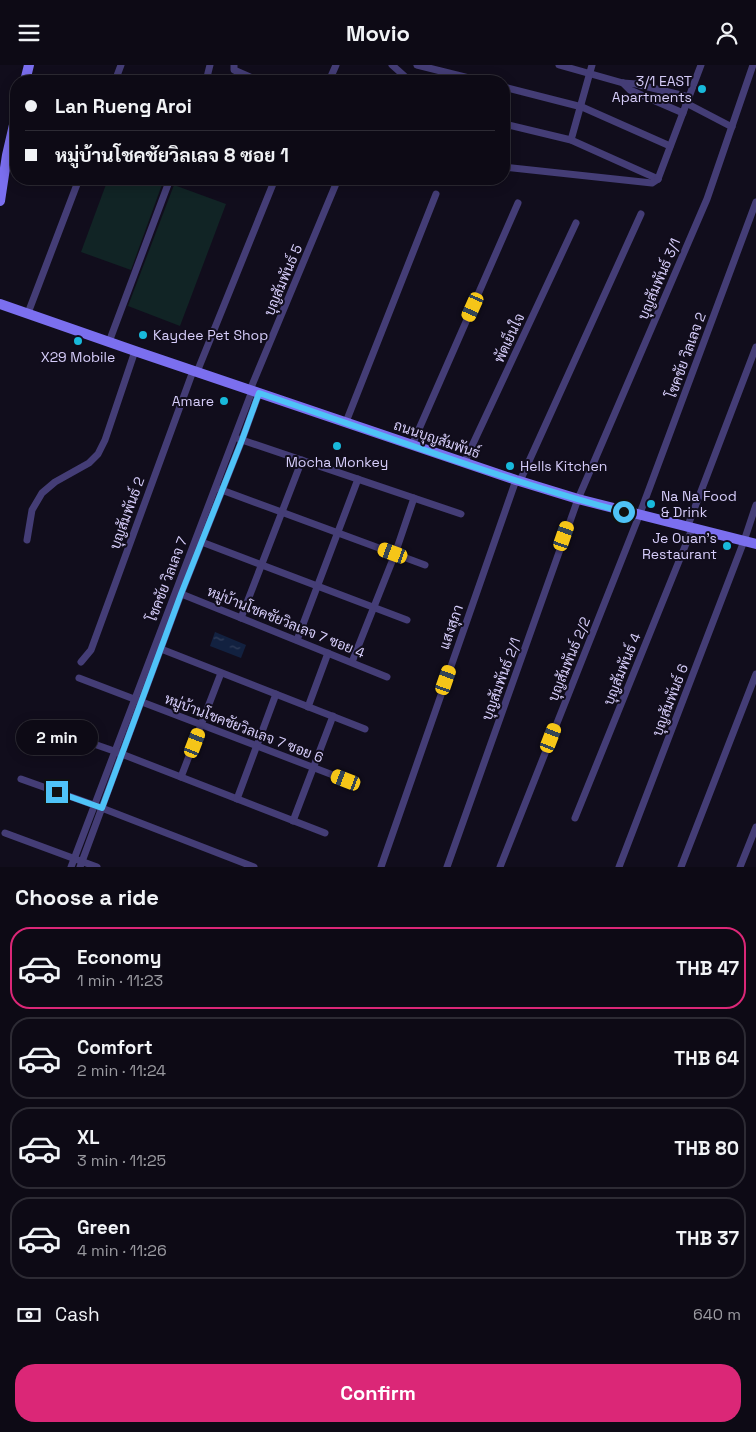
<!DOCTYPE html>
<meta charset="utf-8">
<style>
body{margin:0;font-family:"Space Grotesk",Sarabun,sans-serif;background:#16131e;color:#f1f3f6;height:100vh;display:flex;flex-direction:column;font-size:19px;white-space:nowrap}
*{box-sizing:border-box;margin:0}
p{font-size:16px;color:#9a9aa0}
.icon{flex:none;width:28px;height:28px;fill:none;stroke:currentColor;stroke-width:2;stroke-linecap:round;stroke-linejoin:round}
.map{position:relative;height:802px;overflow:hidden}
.panel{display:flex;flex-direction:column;background:#0d0a15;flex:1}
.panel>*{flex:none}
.hud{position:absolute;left:10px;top:10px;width:500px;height:110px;border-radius:20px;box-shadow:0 2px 12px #0003,0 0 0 1px #2d2b34;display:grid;align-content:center;height:110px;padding:0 15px;background:#0d0a15}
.end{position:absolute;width:22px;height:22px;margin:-11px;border:6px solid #4fc3f7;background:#111;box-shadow:0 0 0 2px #111}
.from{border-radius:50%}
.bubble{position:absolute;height:35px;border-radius:18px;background:#0d0a15;box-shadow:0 2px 12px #0003,0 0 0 1px #2d2b34;font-size:16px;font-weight:700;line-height:35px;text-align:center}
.car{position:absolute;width:15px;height:30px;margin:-15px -8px;border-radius:6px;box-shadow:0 0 4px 1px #0007;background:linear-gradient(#f5c518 24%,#345 0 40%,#f5c518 0 76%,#345 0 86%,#f5c518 0)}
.hud b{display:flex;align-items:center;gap:18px;height:48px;font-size:19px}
.hud b+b{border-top:1px solid #2d2b34}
.hud i{width:12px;height:12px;background:#f1f3f6}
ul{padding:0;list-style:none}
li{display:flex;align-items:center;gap:15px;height:82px;margin:0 10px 8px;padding:0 5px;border:2px solid #2d2b34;border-radius:20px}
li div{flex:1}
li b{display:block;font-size:19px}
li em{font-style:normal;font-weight:700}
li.active{border-color:#db2777}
li>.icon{width:45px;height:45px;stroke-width:1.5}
h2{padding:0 15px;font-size:22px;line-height:60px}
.pay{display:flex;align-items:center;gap:12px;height:55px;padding:0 15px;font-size:19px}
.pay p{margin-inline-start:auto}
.cta{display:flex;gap:10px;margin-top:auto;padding:10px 15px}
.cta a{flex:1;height:58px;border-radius:20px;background:#db2777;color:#fff;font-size:20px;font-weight:700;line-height:58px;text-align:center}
header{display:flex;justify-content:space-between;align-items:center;height:65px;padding:0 15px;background:#0d0a15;font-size:22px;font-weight:700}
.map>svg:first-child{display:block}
.green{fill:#112425}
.water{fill:url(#water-ripples)}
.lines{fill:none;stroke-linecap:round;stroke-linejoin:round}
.street{stroke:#443d76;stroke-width:7}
.secondary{stroke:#7b6fef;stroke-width:10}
.route{stroke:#4fc3f7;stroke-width:6}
.poi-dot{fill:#18b9db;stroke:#110d1c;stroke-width:2}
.labels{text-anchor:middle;stroke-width:4;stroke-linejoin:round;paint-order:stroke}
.poi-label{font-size:14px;fill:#d6cdfa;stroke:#110d1c;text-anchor:end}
.street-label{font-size:14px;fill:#d6cdfa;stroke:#110d1c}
</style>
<header><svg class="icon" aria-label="menu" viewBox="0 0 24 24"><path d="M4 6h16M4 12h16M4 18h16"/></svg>Movio<svg class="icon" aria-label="person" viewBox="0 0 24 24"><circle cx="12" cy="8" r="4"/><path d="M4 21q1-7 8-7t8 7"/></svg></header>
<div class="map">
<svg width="756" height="802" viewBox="0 0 756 802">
<defs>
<pattern id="water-ripples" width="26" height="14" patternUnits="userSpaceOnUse" patternTransform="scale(1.25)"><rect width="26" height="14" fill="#122140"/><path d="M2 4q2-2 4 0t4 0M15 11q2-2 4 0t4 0" fill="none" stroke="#34405c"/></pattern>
</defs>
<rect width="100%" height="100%" fill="#110d1c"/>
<g class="green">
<path d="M108 114H164L131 205 81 187Z"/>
<path d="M174 120 226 139 180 261 128 241Z"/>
</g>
<path class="water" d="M215 567 246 580 241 593 210 581Z"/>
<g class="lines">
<g class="street">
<path d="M234 0V5L259 16"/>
<path d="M392 0 410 16"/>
<path d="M417 0 481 16"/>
<path d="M559 0 623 18 636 19 689 32"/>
<path d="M115 16 121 0"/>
<path d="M206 16 210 0"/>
<path d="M329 16 336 0"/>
<path d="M623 18 630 25 683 48"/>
<path d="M504 22 582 42 670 81"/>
<path d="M686 38 732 62"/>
<path d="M504 59 571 75 658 114"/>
<path d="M571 75 592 0"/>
<path d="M504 102 652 118 658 114"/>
<path d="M658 114 701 0"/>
<path d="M28 248 79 114"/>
<path d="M109 277 170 114"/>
<path d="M197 307 275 114"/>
<path d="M250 325 338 114"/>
<path d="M346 357 436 129"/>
<path d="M239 374 461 449"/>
<path d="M412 380 518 138"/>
<path d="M464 398 576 158"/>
<path d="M520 416 641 149"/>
<path d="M219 424 425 500"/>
<path d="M687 463 756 282"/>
<path d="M27 475 32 445 42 428 55 417 89 398 98 389 105 375 135 286"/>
<path d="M199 476 407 555"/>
<path d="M179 528 387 612"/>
<path d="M241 553 302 395"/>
<path d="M297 575 358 414"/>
<path d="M156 582 365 664"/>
<path d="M81 597 91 585 193 306"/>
<path d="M352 597 395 489 414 433"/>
<path d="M79 613 346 715"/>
<path d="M308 642 328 588"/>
<path d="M48 663 114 686 325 768"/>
<path d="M181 712 221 608"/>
<path d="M21 714 94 740 254 802"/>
<path d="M237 734 276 629"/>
<path d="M575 753 692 464"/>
<path d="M293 756 333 651"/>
<path d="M5 768 97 802"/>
<path d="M71 802 252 326"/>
<path d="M80 802 181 529 242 375 259 328"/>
<path d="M381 802 516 415"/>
<path d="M447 802 578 434 707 134 753 0"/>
<path d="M500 802 639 451 756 137"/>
<path d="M619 802 744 476 756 440"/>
<path d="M681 802 756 609"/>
<path d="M740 802 756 762"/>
</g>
<g class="secondary">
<path d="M25 16 29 0"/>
<path d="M0 136 7 90 16 51"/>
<path d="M0 239 135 286 516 415 578 434 756 479"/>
</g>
</g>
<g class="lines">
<path class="route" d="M57 727 102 743 181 529 242 375 259 328C380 369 500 414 624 447"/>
</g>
<g class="poi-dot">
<circle cx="702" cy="24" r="5"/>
<circle cx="143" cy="270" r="5"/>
<circle cx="78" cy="276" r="5"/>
<circle cx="224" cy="336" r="5"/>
<circle cx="337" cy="381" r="5"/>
<circle cx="510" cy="401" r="5"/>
<circle cx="651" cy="439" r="5"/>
<circle cx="727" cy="481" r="5"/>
</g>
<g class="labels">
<g class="poi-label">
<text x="692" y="21">3/1 EAST<tspan x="692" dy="16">Apartments</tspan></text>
<text x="153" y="275" text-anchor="start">Kaydee Pet Shop</text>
<text x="78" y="297" text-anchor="middle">X29 Mobile</text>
<text x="214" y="341">Amare</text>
<text x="337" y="402" text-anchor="middle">Mocha Monkey</text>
<text x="520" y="406" text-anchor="start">Hells Kitchen</text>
<text x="661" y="436" text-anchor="start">Na Na Food<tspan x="661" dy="16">&amp; Drink</tspan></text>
<text x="717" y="478">Je Ouan’s<tspan x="717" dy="16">Restaurant</tspan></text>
</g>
<g class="street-label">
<text transform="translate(659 214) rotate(-67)" y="5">บุญสัมพันธ์ 3/1</text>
<text transform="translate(283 215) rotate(-67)" y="5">บุญสัมพันธ์ 5</text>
<text transform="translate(509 273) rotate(-65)" y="5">พัดเย็นใจ</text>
<text transform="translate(686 290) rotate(-70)" y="5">โชคชัย วิลเลจ 2</text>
<text transform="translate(437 374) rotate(19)" y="5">ถนนบุญสัมพันธ์</text>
<text transform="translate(127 448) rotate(-70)" y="5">บุญสัมพันธ์ 2</text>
<text transform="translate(167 514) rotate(-69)" y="5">โชคชัย วิลเลจ 7</text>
<text transform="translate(286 557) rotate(22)" y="5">หมู่บ้านโชคชัยวิลเลจ 7 ซอย 4</text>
<text transform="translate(451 562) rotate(-71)" y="5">แสงสุภา</text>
<text transform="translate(569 594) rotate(-68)" y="5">บุญสัมพันธ์ 2/2</text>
<text transform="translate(622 604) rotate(-68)" y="5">บุญสัมพันธ์ 4</text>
<text transform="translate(501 614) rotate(-70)" y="5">บุญสัมพันธ์ 2/1</text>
<text transform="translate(670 635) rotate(-69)" y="5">บุญสัมพันธ์ 6</text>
<text transform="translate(244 663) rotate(21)" y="5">หมู่บ้านโชคชัยวิลเลจ 7 ซอย 6</text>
</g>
</g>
</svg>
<i class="end from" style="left:624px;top:447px"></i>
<i class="end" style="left:57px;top:727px"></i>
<div class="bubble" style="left:16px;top:655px;width:82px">2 min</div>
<i class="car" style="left:473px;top:242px;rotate:204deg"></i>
<i class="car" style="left:564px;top:471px;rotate:19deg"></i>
<i class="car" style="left:393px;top:488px;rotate:290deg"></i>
<i class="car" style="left:446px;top:615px;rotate:19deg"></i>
<i class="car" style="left:551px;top:673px;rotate:21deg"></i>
<i class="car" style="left:195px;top:678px;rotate:21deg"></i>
<i class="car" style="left:346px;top:715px;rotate:291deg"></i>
<div class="hud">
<b><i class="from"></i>Lan Rueng Aroi</b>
<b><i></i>หมู่บ้านโชคชัยวิลเลจ 8 ซอย 1</b>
</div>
</div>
<section class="panel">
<h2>Choose a ride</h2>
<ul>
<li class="active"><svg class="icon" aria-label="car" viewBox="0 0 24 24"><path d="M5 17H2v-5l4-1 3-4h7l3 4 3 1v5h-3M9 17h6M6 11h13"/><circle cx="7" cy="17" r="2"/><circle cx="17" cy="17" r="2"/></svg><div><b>Economy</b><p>1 min · 11:23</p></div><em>THB 47</em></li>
<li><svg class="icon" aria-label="car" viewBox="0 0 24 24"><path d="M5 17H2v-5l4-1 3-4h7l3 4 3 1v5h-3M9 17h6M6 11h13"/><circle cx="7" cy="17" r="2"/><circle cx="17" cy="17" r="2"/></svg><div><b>Comfort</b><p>2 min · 11:24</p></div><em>THB 64</em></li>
<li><svg class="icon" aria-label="car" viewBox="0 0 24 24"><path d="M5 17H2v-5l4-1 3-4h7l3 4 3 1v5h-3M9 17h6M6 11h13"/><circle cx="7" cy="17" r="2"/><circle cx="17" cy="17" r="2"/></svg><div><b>XL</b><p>3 min · 11:25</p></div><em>THB 80</em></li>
<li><svg class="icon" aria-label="car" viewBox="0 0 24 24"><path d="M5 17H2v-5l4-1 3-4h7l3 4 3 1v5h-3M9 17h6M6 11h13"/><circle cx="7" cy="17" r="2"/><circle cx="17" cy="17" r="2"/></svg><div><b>Green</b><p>4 min · 11:26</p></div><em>THB 37</em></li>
</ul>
<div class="pay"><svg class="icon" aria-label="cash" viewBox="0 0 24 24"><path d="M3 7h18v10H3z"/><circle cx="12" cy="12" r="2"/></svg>Cash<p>640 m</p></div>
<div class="cta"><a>Confirm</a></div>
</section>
